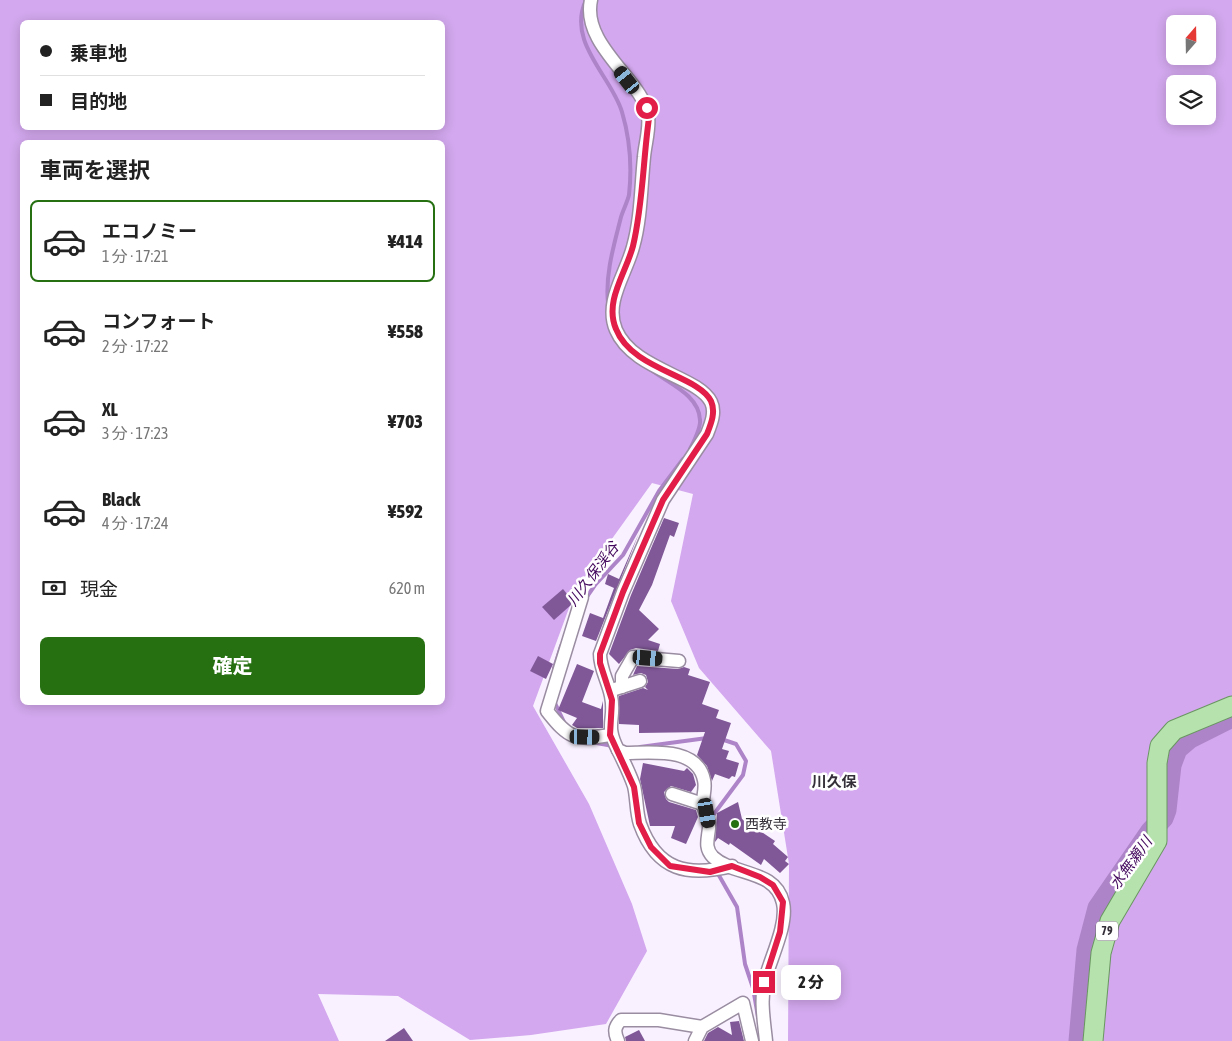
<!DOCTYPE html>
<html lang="ja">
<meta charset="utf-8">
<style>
body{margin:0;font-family:"Asap Condensed","Noto Sans JP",sans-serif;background:#f2f2f2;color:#222;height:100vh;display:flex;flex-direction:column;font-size:19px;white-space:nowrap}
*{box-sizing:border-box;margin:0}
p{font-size:16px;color:#767676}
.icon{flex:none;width:28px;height:28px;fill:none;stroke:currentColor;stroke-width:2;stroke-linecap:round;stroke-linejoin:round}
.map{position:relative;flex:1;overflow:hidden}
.drawer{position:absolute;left:20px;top:140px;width:425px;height:565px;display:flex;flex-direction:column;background:#fff;border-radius:8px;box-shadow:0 2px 12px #0003}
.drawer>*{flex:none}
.top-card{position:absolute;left:20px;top:20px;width:425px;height:110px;border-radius:8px;box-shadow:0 2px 12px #0003;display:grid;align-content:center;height:110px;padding:0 20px;background:#fff}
.needle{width:32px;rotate:20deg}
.controls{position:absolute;left:1166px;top:15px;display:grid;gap:10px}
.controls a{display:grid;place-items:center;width:50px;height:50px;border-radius:8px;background:#fff;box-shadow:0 2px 12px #0003;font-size:25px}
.end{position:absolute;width:22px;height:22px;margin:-11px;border:6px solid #e11d48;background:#fff;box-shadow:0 0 0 2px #fff}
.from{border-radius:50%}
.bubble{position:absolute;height:35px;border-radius:8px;background:#fff;box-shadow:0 2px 12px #0003;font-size:16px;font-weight:800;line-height:35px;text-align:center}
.car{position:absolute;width:15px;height:30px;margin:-15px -8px;border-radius:6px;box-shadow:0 0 4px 1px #0007;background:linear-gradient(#222 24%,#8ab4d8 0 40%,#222 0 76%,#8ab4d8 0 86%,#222 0)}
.top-card b{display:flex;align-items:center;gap:18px;height:48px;font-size:19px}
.top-card b+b{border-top:1px solid #e0e0e0}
.top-card i{width:12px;height:12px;background:#222}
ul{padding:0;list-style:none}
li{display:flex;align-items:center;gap:15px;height:82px;margin:0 10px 8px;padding:0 10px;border:2px solid transparent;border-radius:8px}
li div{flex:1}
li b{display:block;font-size:19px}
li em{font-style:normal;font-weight:800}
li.selected{border-color:#267012}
li>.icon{width:45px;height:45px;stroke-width:1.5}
h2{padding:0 20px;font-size:22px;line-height:60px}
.pay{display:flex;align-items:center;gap:12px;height:55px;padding:0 20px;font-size:19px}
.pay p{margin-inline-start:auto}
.button{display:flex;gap:10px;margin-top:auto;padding:10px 20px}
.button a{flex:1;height:58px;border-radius:8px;background:#267012;color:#fff;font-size:20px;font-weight:800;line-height:58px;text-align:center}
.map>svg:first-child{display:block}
.forest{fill:#d3a8ee;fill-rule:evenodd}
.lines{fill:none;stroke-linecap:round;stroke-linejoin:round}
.stream{stroke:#ae84c8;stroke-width:4}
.river{stroke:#ae84c8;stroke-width:21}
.building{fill:#805898}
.minor-casing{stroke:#9a8da2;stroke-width:15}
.primary-casing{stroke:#699661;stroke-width:21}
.minor{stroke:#fff;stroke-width:12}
.primary{stroke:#b6e2ad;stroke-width:19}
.route{stroke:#e11d48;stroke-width:6}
.poi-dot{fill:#267012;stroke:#fff;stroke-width:2}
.labels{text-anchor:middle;stroke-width:5;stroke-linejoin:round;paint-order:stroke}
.shield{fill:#fff;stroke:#716d74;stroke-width:1}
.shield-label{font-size:12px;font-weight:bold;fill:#342f38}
.poi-label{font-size:14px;fill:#342f38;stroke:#fff;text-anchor:start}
.water-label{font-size:15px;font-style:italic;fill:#43085d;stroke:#fff}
.neighbourhood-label{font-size:15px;font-weight:bold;fill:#342f38;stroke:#fff}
</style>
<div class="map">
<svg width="1232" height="1041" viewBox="0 0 1232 1041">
<rect width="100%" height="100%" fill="#f9f1ff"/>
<path class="forest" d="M0 0H1232V1041H788L789 864 771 751 699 668 671 601 693 494 652 483 576 589 533 706 589 804 632 904 647 951 606 1024 531 1035 470 1040 398 996 318 994 339 1041H0ZM22 22H442V128H22ZM1175 24H1208V56H1175ZM1175 84H1208V116H1175ZM22 142H442V702H22Z"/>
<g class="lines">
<g class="stream">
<path d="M586 0C566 42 612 77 622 112 630 139 632 168 629 195 627 203 623 210 621 217 614 245 605 274 608 303"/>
<path d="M650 369C667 383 699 394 700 420 701 428 694 441 690 449"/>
<path d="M586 598 595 585 623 555 659 491 683 459"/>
<path d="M554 668 561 646"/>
<path d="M554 701 564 722"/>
<path d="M591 742 613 746"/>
<path d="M640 747 707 738"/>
<path d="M711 818 743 775 746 761 736 744 721 739"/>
<path d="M717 872 737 907 745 964 753 988 758 1017"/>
</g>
<path class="river" d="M1079 1041 1087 950 1098 908 1151 831 1163 818 1166 810 1171 765 1177 749 1190 738 1232 717"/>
</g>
<g class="building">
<path d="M664 518 679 523 674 537 670 535 652 585 639 610 659 629 648 640 660 644 658 651 636 648 630 650 619 664 609 654 631 595Z"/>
<path d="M639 533 596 641 582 636 590 613 603 618 614 588 605 584 608 574 619 579Z"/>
<path d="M563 589 572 600 571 605 554 620 542 607Z"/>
<path d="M538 656 553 664 546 679 530 671Z"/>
<path d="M577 664 594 671 582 702 601 709 603 701V728H577L572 725 577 718 558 710Z"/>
<path d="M637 666 678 669 684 667 690 669 688 675 710 682 702 704 719 710 716 718 731 723 722 749 729 751 726 759 739 763 735 777 732 776 729 779 715 774 712 781 707 766 697 755 705 732 639 733V725L619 724V696L643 688 648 690 645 687 648 682 646 675 641 673 633 675Z"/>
<path d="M643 763 684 771 687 768 693 774 696 785 691 792 671 786 664 792 666 799 669 802 696 810 698 817 686 844 671 838 675 826H650L640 779Z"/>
<path d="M738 802 742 819 775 841 773 844 788 857 785 861 789 864 780 873 764 859 761 865 730 843 729 845 718 838 715 842 717 813Z"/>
<path d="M739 1021 744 1041H704L708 1033 718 1027 732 1035 730 1022Z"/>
<path d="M404 1028 413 1041H385Z"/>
<path d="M639 1030 645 1041H626L625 1037Z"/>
</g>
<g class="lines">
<g class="minor-casing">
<g id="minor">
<path d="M591 0C581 46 645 82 648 116 650 129 645 144 644 157 641 187 641 219 633 247 626 274 604 302 616 330 633 370 698 376 711 402 716 412 711 424 707 434L663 500 623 592 600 654C600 669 608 681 611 696 616 720 604 723 618 750L625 753C650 753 697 746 704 780 706 788 703 795 703 802 703 811 710 819 709 828 708 839 704 848 713 857 733 876 776 869 783 903 788 925 770 959 765 980 760 1000 764 1021 766 1041"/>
<path d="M582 597 547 711C569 739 575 741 610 735"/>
<path d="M622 687V676L633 657 679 661"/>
<path d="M615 689 640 681"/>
<path d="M618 750C624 762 630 774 634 786 637 798 636 812 640 824 657 871 688 877 732 866"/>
<path d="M672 794 703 804"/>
<path d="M618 1041C614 1032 614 1027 621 1020H659L702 1027"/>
<path d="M695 1041 702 1027 743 1003 752 1041"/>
</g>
</g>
<g class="primary-casing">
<path id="primary" d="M1093 1041 1101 953 1110 921 1157 841V763L1160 746 1174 730 1232 706"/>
</g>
<use href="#minor" class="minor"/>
<use href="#primary" class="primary"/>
</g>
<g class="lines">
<path class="route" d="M647 108 649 118C643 160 643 204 633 246 626 273 604 301 616 329 632 370 698 375 711 401 716 412 711 424 707 434L663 500 623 592 600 654V663L612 700 610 735 634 787 639 823 651 847 670 866 710 872 732 866 760 877 773 885 783 902 780 932 764 982"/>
</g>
<circle class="poi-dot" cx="735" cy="824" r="5"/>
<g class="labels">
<rect class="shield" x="1096" y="921.5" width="22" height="19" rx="4"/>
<g class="shield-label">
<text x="1107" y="935">79</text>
</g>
<g class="poi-label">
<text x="745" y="829">西教寺</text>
</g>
<g class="water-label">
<text transform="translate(593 574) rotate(-53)" y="5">川久保渓谷</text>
<text transform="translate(1131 863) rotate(-54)" y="5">水無瀬川</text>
</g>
<g class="neighbourhood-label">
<text x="834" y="787">川久保</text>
</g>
</g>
</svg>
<div class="controls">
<a><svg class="needle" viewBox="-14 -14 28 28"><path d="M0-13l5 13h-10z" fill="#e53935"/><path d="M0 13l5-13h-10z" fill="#767676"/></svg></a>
<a><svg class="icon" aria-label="layers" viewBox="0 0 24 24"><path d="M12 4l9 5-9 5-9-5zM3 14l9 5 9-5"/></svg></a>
</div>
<i class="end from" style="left:647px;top:108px"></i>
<i class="end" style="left:764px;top:982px"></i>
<div class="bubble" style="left:781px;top:965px;width:60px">2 分</div>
<i class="car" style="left:627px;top:80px;rotate:322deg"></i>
<i class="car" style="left:648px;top:658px;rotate:95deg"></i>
<i class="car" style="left:585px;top:737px;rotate:91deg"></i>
<i class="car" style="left:707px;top:813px;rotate:170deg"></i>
<div class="top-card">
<b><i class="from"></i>乗車地</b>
<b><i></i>目的地</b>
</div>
<section class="drawer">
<h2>車両を選択</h2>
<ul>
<li class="selected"><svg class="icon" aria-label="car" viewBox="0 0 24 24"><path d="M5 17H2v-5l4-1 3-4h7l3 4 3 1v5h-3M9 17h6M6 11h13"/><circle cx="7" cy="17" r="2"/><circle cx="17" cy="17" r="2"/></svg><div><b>エコノミー</b><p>1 分 · 17:21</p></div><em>¥414</em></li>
<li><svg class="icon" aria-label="car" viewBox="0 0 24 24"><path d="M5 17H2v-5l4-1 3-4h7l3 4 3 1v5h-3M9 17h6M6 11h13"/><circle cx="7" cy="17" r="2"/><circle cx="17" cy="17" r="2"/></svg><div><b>コンフォート</b><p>2 分 · 17:22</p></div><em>¥558</em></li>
<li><svg class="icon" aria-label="car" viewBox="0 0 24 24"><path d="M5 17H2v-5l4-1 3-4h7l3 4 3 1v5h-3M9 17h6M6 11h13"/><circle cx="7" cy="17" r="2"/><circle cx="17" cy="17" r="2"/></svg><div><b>XL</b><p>3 分 · 17:23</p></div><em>¥703</em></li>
<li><svg class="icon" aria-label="car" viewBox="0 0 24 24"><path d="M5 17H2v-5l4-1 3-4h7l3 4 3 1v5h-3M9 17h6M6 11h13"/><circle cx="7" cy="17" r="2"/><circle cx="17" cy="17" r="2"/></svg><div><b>Black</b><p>4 分 · 17:24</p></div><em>¥592</em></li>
</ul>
<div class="pay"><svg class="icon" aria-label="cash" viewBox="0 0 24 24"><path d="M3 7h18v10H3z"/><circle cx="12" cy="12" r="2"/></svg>現金<p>620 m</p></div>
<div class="button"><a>確定</a></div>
</section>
</div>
